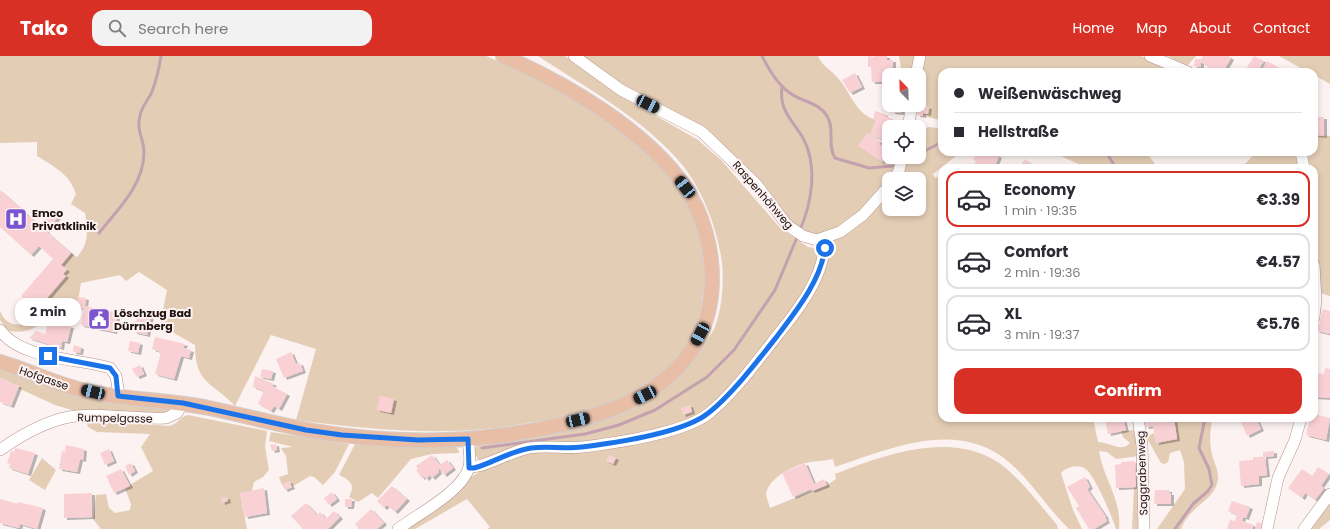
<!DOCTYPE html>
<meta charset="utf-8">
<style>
body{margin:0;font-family:Poppins,sans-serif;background:#f2f2f3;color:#2b2b33;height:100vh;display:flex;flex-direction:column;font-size:15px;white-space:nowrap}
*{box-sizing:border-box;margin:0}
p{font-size:13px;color:#7c7c81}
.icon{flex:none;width:22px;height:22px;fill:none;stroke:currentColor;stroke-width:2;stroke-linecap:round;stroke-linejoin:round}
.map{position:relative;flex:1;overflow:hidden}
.side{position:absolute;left:938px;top:108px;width:380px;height:258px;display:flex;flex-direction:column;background:#fff;border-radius:12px;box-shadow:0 2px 6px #0003}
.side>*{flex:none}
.guide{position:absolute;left:938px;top:12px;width:380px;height:88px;border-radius:12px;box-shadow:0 2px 6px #0003;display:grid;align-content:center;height:88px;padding:0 16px;background:#fff}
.needle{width:26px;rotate:337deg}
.controls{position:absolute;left:882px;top:12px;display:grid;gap:8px}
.controls a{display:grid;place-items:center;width:44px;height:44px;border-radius:8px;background:#fff;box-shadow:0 2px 6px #0003;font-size:20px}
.end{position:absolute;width:18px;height:18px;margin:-9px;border:5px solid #1a73e8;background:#fff;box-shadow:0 0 0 2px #fff}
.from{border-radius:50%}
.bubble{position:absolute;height:28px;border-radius:12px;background:#fff;box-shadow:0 2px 6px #0003;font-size:13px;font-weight:700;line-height:28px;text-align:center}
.car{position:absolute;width:12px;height:24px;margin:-12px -6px;border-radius:5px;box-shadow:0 0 3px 1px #0007;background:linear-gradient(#222 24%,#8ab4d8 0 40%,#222 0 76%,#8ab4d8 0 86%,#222 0)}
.guide b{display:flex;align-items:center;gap:14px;height:38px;font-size:15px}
.guide b+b{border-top:1px solid #e1e1e2}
.guide i{width:10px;height:10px;background:#2b2b33}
ul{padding:7px 0 0;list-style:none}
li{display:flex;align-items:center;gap:12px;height:56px;margin:0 8px 6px;padding:0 8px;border:2px solid #e1e1e2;border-radius:12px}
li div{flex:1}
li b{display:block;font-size:15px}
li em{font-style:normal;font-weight:700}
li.on{border-color:#d93025}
li>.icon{width:36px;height:36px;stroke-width:1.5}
.button{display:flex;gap:8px;margin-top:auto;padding:8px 16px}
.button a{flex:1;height:46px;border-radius:12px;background:#d93025;color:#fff;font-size:16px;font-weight:700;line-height:46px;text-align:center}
header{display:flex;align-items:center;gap:24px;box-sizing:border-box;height:56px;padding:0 20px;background:#d93025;color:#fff}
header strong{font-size:19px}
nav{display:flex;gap:22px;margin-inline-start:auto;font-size:14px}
.search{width:280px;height:36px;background:#f2f2f3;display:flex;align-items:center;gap:10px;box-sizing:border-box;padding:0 14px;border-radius:12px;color:#7c7c81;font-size:15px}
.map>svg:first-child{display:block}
.green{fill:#e4cdb5}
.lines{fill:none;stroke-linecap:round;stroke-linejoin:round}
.stream{stroke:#c4a1af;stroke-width:3}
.building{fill:#f9d1d5;filter:url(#shadow)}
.minor-casing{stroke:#b5918b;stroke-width:12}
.major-casing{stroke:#d2cfcf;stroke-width:16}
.minor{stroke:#fff;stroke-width:11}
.major{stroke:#e9bea7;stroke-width:14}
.route{stroke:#1a73e8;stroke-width:5}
.labels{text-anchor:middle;stroke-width:4;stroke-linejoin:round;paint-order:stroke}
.street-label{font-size:11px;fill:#1e110f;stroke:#fbf2f1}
.poi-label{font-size:11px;font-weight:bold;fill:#1e110f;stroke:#fbf2f1;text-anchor:start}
</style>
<header>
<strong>Tako</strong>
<div class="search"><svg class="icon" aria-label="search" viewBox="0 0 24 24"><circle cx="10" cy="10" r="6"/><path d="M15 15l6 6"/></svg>Search here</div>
<nav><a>Home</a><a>Map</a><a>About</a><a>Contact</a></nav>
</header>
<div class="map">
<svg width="1330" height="473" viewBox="0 0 1330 473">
<defs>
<filter id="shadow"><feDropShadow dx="3" dy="2" stdDeviation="0" flood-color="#0004"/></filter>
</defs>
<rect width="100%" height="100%" fill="#fbf2f1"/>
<g class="green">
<path d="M0 0H486C573 36 705 105 707 215 707 225 703 237 702 247 694 291 665 324 625 342 597 355 564 362 534 366 518 369 501 372 485 373 422 379 358 372 296 364L316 293 271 279 235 350C213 326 195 329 195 289L160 269 167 234 139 216 126 225 120 219 81 227 77 251 60 249C42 266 35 279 8 275L0 264V255C5 267 14 271 26 267L67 213 61 209 71 197 77 201C89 188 88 174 85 157L71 148 76 138C70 118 53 110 37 100V86L0 87Z"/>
<path d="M538 0H565L634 47 698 84 722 105 781 173 808 191 822 193 812 218 795 249 770 284 715 346 696 360 651 375 483 405 478 403C474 397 473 393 478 388 560 377 652 366 702 291 706 285 711 279 714 273 722 255 724 226 722 207 718 175 704 137 684 111 646 64 588 33 538 0Z"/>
<path d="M582 0H818C822 10 830 13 837 21 851 36 854 57 876 64L870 79 868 77 859 90 886 108 890 107 894 101H919V73L930 71 942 73V96H961L933 118 935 122 942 120V362H1093L1098 386C1110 386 1122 397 1130 387L1123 381 1121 375 1135 374 1140 400 1116 403 1107 396 1099 395C1103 422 1122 444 1119 473H1116C1112 460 1096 423 1087 414 1079 407 1067 411 1061 417L1073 454 1082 473H1069C1048 453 1032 426 1010 407 959 362 891 392 835 411L833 403C823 405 814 405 805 407 791 411 767 423 766 439L770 452 827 429 836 423 835 418C887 398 959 371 1008 414 1026 430 1041 450 1057 469L1058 473H488L490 471 467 443 415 473H406L464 429 471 421 482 414 526 395H556L704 364 791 269 829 194 830 185 853 171 889 135V153H919V123H894L893 118C879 138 842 178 816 179 806 179 799 172 791 167L717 83 691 64 623 31Z"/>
<path d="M899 0H915L911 19H902Z"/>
<path d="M923 0H1141L1181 16H942V64H940L923 60V57L928 58 929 51 916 49H919V23Z"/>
<path d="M1168 0H1196L1186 11Z"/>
<path d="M1279 0H1330V28L1314 19V16H1308Z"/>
<path d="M1314 79 1330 80V240L1320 237V224L1314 177V112H1307L1305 96H1314Z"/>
<path d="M1052 96H1146L1158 112H1087Z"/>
<path d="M1256 96H1298L1301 112H1236L1246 107Z"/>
<path d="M0 313 168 353 169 355 165 357 75 355 55 349 18 332 19 330 0 322Z"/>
<path d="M188 359 267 375 265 390 269 414 263 421 254 426 252 435 240 437 247 473H101L93 463 96 439 106 438 109 452 115 457 130 454 131 448 125 432 153 415 141 391 150 378 97 376 88 371 86 364 170 370C177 368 180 361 188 359Z"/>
<path d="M1174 362H1212C1211 372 1209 382 1211 393 1212 405 1221 415 1217 428 1212 445 1189 451 1181 473H1157L1185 433 1184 406 1180 394 1170 397 1168 406 1164 408 1161 407 1148 384V380L1154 377 1156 387 1177 383Z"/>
<path d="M271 376 349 388 335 416 323 429 314 421 310 420 292 431 289 425 282 429 279 421 288 418 286 400 281 392 293 391 269 385Z"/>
<path d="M355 388 412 391 454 390 458 393 459 397 432 398 411 403 378 442 372 437 358 446 349 441C356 429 350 424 339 419Z"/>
<path d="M42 402 56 414 45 434 29 424Z"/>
<path d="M1135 413 1139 414 1141 473H1132L1134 431H1136Z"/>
<path d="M1330 445V464L1319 473H1309Z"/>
</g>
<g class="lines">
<g class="stream">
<path d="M762 0C769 14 779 31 793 39 804 46 819 47 827 60 835 72 827 90 835 102L869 112 893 110"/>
<path d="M782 30C779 55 791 62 803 82 818 110 812 146 800 174"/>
<path d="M1106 96 1116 112"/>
<path d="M919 98 942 86"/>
<path d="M911 102 914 101"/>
<path d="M99 177C118 153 144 129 144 96 144 83 136 75 140 60 141 52 147 45 151 38 156 26 159 13 161 0"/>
<path d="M482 392 585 378 619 369 655 354 707 321 734 294 775 234 798 179"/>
<path d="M1175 473 1193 448 1208 435 1212 429 1209 413 1199 392 1205 362"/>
</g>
</g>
<g class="building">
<path d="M868 0 874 1V0H887V4H893V14H888V26H872L871 11H868Z"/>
<path d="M1203 0H1228L1231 2 1223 16H1216L1201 6V11L1194 10 1195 3H1201Z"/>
<path d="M1254 0 1264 5 1257 16H1251L1246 13Z"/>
<path d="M1267 5 1287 16H1261Z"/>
<path d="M855 17 862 31 850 37 842 24Z"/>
<path d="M893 49H902L901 57 892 56Z"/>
<path d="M918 50 929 51 928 58 923 57V60L917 59Z"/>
<path d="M875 55 885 58 884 60 893 63 885 84 870 79 876 64 873 63Z"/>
<path d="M1314 61H1324V80L1314 79Z"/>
<path d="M868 77 881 86 879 88 889 95 882 106 858 90Z"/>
<path d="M977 96H991L999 100 994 112H972L976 105 973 104Z"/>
<path d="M1025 103 1037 112H1019Z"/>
<path d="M0 134 39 169 52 155 58 161 46 175 71 197 61 209 67 214 63 218 66 220 37 254 21 240 53 203 39 190 31 199 0 171Z"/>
<path d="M79 241 86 242 85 250 118 257 114 276 81 269 84 253 77 251Z"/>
<path d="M1323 253 1330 255V278L1317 275Z"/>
<path d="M138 256 151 259 147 279 134 276Z"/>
<path d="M70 258 74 259 73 266 69 265Z"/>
<path d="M50 267 71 270 67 286 62 285 61 292 29 282 36 275 45 278 47 270H49Z"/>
<path d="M155 281 185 288 183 292 191 294 189 302 181 300 174 323 155 318 161 296 152 293Z"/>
<path d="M130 285 140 287 138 297 128 295Z"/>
<path d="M74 289 81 291 80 297 73 296Z"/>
<path d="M291 296 296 308 300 307 303 315 284 322 276 303Z"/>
<path d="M140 309 144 318 137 321 132 313Z"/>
<path d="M1325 312 1330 313V342L1314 341 1317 317 1324 318Z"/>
<path d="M262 313 273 315 271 323 260 321Z"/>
<path d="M255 320 274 328 272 330 287 338 279 353 274 350 271 355 258 348 264 335 253 331Z"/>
<path d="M0 322 19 330 11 350 0 346Z"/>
<path d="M380 340 394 343 391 357 377 354Z"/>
<path d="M690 349 692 356 683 359 681 352Z"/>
<path d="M1314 358 1330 362 1326 384 1306 379 1310 362H1314Z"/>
<path d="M1105 362H1123L1126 374 1108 378Z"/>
<path d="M1144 362H1174L1177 383 1156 387 1153 370 1146 371Z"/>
<path d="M1250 362H1256L1261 373 1247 380 1241 366Z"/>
<path d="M276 388 277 394 272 395 270 389Z"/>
<path d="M66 389 84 393 83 404 80 403 77 416 59 413 62 395 65 396Z"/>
<path d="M15 392 35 397 28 418 9 412 10 408 7 407 11 395 14 396Z"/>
<path d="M109 393 114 405 105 409 100 397Z"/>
<path d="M1274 395V400L1265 401 1267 419 1259 420V428L1241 430 1239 405 1253 404V401H1263V396Z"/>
<path d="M432 399 440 409 447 404 453 412 444 419 439 412 438 414 439 416 432 422 430 419 426 423 424 420 422 422 416 414 418 413 416 410Z"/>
<path d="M609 399 616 402 613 408 606 405Z"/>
<path d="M1135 405 1136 431 1116 432 1115 409 1121 408V406Z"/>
<path d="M131 407 135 415 129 419 125 410Z"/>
<path d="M805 407 814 428 824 423 827 429 812 435 811 433 793 441 782 417Z"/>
<path d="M1318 411 1329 418 1321 430 1324 432 1315 444 1305 437 1302 442 1288 432 1302 413 1312 420Z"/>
<path d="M121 413 130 430 114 437 106 420Z"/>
<path d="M1085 421 1090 431 1087 433 1106 461 1105 462 1107 465 1094 473H1089L1076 452 1079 450 1067 431Z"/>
<path d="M289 425 292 431 285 434 282 429Z"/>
<path d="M392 430 407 443 395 456 387 449 384 452 377 445Z"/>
<path d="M264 432 267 457 245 461 240 437Z"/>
<path d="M1155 434H1169V437H1171V448H1154Z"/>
<path d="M332 436 337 443 329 449 324 442Z"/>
<path d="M92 437V461L64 462V438Z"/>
<path d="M227 441 228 445 222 447 221 442Z"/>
<path d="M0 443 18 448V446L43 452 37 473 20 468 19 472 0 467Z"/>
<path d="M345 443H352L351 451H345Z"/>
<path d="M1232 445 1250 451 1246 462 1243 461 1242 465 1254 469 1252 473H1227L1230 464 1235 465 1237 459 1228 455Z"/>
<path d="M306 447 317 459 320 456 326 463 334 455 340 461 328 473H303L291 460Z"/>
<path d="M371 453 384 467 377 473H359L355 468Z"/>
<path d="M1257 466 1265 469 1263 473H1255Z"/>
</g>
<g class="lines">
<g class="minor-casing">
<g id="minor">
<path d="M574 0 621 34 702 76 757 129 787 169 803 180 817 184 840 176 863 159 889 130"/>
<path d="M1150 0 1188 16"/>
<path d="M916 19 920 0"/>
<path d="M908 71 912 49"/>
<path d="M1301 96 1304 112"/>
<path d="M894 123 899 115 902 101"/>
<path d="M1314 209 1316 243 1314 261"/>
<path d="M0 274C21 304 78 302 110 312L116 320 119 340"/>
<path d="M1138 362 1142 389 1144 473"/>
<path d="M0 394C21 379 44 366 69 361 98 356 136 364 166 362L177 357 183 347"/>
<path d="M469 411C487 411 509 396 529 392 547 389 565 393 583 391 615 387 683 377 708 358 734 338 763 297 784 271 802 249 827 213 824 183"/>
<path d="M398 473C418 458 463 435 469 411 471 402 469 392 468 383"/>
<path d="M1267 473 1278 422 1295 384 1301 362"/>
<path d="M1304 473 1330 438"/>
</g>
</g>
<g class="major-casing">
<path id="major" d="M0 306C31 315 59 330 91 336 130 344 170 344 209 352 242 359 275 368 308 374 372 385 440 388 505 379 595 366 708 338 712 227 713 194 703 158 685 131 646 74 565 27 503 0"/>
</g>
<use href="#minor" class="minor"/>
<use href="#major" class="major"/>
</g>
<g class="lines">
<path class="route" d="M48 300 110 312 116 320 118 340 183 347 306 374 342 379 418 384 468 383 469 412H474C493 407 510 395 531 392 548 390 565 393 582 391 614 387 682 377 707 358 730 341 760 302 778 279 797 254 821 224 825 192"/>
</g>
<defs>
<g id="hospital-square" transform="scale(1.15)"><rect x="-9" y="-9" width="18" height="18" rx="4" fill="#7c55cf" stroke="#fbf2f1"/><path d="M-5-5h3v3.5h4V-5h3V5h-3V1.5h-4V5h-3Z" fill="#fff"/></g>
<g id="civic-square" transform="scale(1.15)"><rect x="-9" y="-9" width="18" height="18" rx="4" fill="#7c55cf" stroke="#fbf2f1"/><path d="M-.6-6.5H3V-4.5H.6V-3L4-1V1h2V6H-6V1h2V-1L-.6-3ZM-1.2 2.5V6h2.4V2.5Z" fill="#fff"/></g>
</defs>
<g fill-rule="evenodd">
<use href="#hospital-square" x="16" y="163"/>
<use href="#civic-square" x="99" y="263"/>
</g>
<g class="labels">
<g class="street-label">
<text transform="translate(763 139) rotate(49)" y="4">Raspenhöhweg</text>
<text transform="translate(44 322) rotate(19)" y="4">Hofgasse</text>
<text transform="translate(115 362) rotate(1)" y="4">Rumpelgasse</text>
<text transform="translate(1142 417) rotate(-92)" y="4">Saggrabenweg</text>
</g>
<g class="poi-label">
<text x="32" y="161">Emco<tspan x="32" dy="13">Privatklinik</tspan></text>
<text x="114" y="261">Löschzug Bad<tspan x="114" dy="13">Dürrnberg</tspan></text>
</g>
</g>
</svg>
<div class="controls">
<a><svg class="needle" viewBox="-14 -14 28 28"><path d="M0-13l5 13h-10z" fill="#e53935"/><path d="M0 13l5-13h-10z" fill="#7c7c81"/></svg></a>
<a><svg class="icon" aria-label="locate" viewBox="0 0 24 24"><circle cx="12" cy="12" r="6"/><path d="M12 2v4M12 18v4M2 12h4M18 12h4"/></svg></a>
<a><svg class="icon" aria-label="layers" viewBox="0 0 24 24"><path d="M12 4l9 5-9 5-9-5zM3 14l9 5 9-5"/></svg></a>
</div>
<i class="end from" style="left:825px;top:192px"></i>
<i class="end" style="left:48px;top:300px"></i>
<div class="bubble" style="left:15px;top:242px;width:66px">2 min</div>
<i class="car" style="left:648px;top:48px;rotate:116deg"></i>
<i class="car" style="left:685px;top:131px;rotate:322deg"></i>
<i class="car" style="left:700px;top:278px;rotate:208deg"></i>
<i class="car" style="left:93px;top:336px;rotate:283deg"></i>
<i class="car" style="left:645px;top:339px;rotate:244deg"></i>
<i class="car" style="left:578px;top:364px;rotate:77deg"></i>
<div class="guide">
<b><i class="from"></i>Weißenwäschweg</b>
<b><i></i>Hellstraße</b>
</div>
<section class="side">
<ul>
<li class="on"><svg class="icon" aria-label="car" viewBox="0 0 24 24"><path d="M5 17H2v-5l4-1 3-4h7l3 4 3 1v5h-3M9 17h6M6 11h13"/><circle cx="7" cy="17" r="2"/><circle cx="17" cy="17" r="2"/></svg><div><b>Economy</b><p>1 min · 19:35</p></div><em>€3.39</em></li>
<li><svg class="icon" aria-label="car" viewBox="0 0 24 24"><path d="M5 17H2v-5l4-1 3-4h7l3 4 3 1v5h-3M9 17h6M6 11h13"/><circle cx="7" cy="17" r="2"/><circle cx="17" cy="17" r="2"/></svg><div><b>Comfort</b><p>2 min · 19:36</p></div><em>€4.57</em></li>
<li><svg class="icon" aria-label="car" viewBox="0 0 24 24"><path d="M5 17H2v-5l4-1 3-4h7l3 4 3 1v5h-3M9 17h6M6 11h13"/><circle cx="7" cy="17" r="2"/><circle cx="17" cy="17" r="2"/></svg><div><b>XL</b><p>3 min · 19:37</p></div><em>€5.76</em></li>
</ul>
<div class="button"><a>Confirm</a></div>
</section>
</div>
